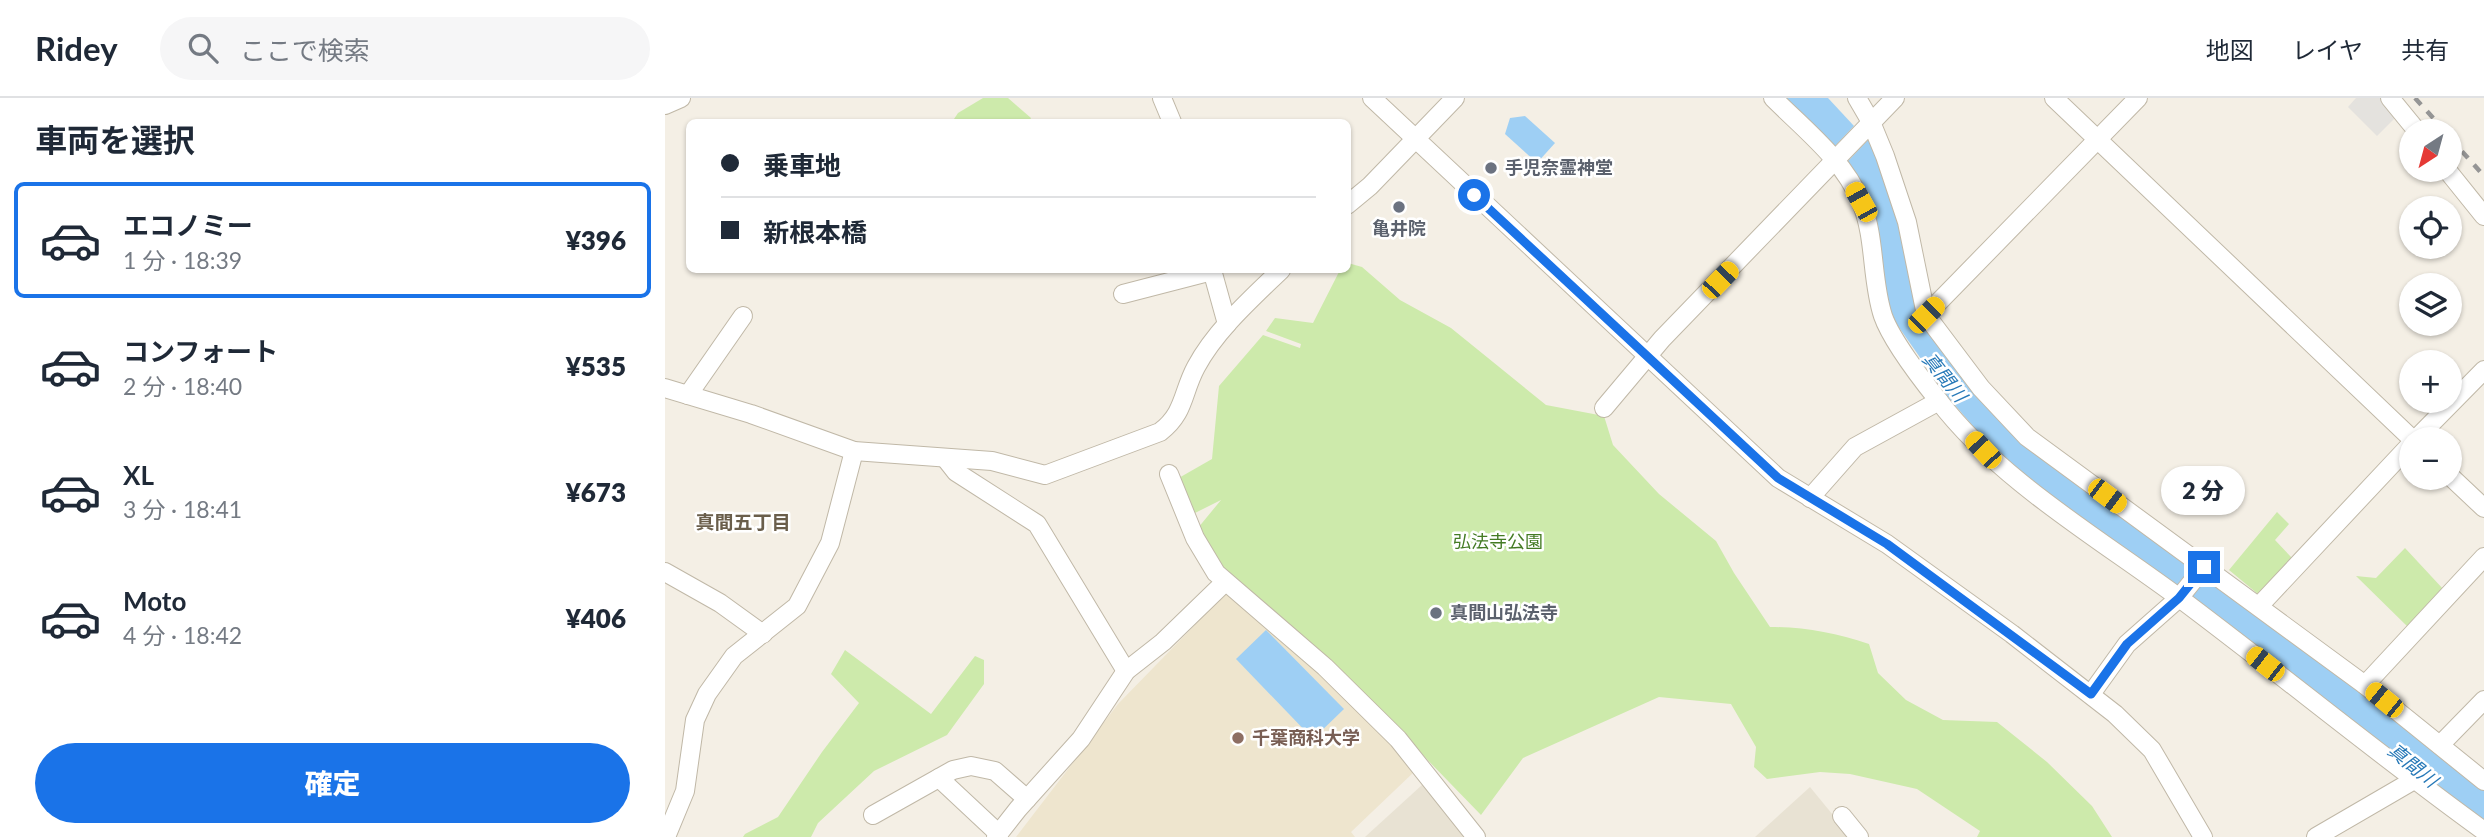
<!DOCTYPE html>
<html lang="ja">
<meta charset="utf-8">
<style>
body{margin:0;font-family:Lato,"Noto Sans JP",sans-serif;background:#f6f6f7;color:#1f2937;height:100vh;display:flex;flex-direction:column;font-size:26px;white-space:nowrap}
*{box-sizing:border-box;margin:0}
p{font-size:23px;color:#747a83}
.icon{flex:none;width:38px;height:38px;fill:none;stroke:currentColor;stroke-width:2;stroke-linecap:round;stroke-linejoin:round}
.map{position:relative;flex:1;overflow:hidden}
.details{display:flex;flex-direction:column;background:#fff;width:665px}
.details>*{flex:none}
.banner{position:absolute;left:21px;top:21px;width:665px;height:154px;border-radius:10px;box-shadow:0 2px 5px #0004;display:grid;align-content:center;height:154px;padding:0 35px;background:#fff}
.needle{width:46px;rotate:216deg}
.controls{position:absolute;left:1734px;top:21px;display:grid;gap:14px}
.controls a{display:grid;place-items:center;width:63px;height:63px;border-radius:50%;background:#fff;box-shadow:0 2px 5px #0004;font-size:35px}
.end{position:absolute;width:32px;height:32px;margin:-16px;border:9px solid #1a73e8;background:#fff;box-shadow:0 0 0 4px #fff}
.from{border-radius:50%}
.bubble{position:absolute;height:49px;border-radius:24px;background:#fff;box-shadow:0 2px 5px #0004;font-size:23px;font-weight:800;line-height:49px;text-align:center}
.car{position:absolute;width:21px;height:42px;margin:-21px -10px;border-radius:9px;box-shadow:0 0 5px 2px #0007;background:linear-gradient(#f5c518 24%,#345 0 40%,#f5c518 0 76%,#345 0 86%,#f5c518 0)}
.banner b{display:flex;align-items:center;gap:24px;height:66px;font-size:26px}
.banner b+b{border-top:2px solid #e0e1e3}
.banner i{width:18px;height:18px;background:#1f2937}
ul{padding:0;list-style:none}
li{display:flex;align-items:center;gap:21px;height:116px;margin:0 14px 10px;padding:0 21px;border:4px solid transparent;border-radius:10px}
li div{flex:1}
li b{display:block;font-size:26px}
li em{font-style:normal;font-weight:800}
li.on{border-color:#1a73e8}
li>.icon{width:63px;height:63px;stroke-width:1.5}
h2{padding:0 35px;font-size:32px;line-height:84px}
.cta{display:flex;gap:14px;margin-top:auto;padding:14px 35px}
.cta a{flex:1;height:80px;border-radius:42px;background:#1a73e8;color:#fff;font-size:28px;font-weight:800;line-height:80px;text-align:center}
header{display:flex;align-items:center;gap:42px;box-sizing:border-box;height:98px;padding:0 35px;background:#fff;border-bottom:2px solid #e0e1e3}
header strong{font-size:33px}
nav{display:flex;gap:38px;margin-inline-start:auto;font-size:24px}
.search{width:490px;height:63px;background:#f6f6f7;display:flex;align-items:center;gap:18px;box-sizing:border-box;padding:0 24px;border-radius:38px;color:#747a83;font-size:26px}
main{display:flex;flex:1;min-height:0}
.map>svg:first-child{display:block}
.residential{fill:#e8e2d3}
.education{fill:#eee5ce}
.green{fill:#cdeaab}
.parking{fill:#e4e2de}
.water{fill:#9ecff4}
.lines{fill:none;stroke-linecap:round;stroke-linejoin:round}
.street-casing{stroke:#c0b8a7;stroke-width:20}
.street{stroke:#fff;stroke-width:18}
.rail{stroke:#959595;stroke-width:4.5;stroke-dasharray:9 9;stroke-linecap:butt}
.route{stroke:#1a73e8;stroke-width:9}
.worship-dot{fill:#6b7280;stroke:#fff;stroke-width:2.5}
.education-dot{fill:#8d6e63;stroke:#fff;stroke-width:2.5}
.labels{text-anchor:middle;stroke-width:5;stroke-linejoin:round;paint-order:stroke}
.worship-label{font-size:18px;font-weight:bold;fill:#5b616d;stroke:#fff;text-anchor:start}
.park-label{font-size:18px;fill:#447b24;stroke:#fff}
.education-label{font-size:18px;font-weight:bold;fill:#785e54;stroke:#fff;text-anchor:start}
.water-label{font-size:19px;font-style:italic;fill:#2779b8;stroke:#fff}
.neighbourhood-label{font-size:19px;font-weight:bold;fill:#6a5e4b;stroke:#fff}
</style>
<header>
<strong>Ridey</strong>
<div class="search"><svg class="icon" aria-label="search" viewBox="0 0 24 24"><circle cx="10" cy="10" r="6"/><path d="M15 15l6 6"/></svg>ここで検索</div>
<nav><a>地図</a><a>レイヤ</a><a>共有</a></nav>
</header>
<main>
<section class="details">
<h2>車両を選択</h2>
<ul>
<li class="on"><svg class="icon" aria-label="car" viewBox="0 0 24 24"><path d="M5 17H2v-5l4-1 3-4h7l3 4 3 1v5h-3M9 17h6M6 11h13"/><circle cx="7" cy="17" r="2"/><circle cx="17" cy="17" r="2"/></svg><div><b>エコノミー</b><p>1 分 · 18:39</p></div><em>¥396</em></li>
<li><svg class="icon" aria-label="car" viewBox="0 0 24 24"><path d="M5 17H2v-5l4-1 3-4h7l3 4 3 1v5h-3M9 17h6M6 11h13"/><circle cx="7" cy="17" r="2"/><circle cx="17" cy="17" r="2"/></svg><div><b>コンフォート</b><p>2 分 · 18:40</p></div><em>¥535</em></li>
<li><svg class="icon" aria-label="car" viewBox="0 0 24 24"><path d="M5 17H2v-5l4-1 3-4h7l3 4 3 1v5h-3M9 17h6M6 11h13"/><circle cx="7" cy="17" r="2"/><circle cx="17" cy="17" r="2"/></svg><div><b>XL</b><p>3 分 · 18:41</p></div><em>¥673</em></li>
<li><svg class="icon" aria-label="car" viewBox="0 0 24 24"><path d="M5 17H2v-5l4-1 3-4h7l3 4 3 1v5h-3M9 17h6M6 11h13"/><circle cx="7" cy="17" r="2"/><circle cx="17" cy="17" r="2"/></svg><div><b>Moto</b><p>4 分 · 18:42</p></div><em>¥406</em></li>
</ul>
<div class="cta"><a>確定</a></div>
</section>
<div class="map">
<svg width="1819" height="739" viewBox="0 0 1819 739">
<rect width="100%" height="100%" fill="#f4efe5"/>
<g class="residential">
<path d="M757 687 805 739H700Z"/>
<path d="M1145 689 1186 739H1090Z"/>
</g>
<path class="education" d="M563 493 664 578 750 673 686 734 690 739H351L453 606Z"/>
<g class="green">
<path d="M318 0H343L366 20 364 24H287L293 15Z"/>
<path d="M683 165 697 169 735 202 786 230 881 307 939 318 948 347 994 396 1051 443 1069 475 1105 529C1140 529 1170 535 1204 546L1213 575 1241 602 1278 622 1332 624 1382 664 1427 708 1447 739H1312L1315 733 1252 691 1185 676 1155 674 1102 681 1089 669 1091 649 1066 606 994 599 858 660 816 717 686 583 569 483 528 436 556 402 528 416 512 381 547 361 554 288 598 237 635 250 636 246 601 233 610 220 648 225 675 172H682Z"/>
<path d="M1612 414 1624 426 1610 442 1627 460 1593 496 1564 472Z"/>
<path d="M1740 450 1779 492 1744 530 1691 478 1711 480Z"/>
<path d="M180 552 266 616 310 558 319 562V586L282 637 209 673 153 725 146 739H78L80 736 113 719 157 654 194 605 166 576Z"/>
</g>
<path class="parking" d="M1691 0H1719L1733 17 1712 38 1683 9Z"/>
<g class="water">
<path d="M1120 0H1163L1189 28 1169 49Z"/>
<path d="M860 18 890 45 872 65 840 36 845 20Z"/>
<path d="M1205 40 1235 127 1254 220 1302 282 1819 691V725L1339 364 1282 298 1226 218 1202 95 1182 64Z"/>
<path d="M601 532 679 611 648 641 571 561Z"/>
</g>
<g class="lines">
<g class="street-casing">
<g id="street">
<path d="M497 0 507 24"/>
<path d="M707 0 1113 380 1222 446 1347 536 1450 616 1487 652 1538 739"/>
<path d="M1108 0C1140 32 1179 62 1196 104 1211 140 1206 182 1218 218 1226 241 1257 282 1273 302 1334 382 1432 439 1513 499 1616 576 1715 658 1819 733"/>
<path d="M1192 0 1206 24 1220 58 1242 124 1261 217 1316 290 1362 339 1700 587 1819 683"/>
<path d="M1389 0 1747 341"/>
<path d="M1725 0 1752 33"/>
<path d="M0 7 16 0"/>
<path d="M1782 72 1819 118"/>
<path d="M682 107 705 88 790 0"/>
<path d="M547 172 562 226"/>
<path d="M458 196 547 173"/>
<path d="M1261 217 1473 0"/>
<path d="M0 290 86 316 189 353 327 363 380 377 495 334C520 315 517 295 531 269 551 232 586 201 616 172"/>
<path d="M23 297 78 218"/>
<path d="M939 310 997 241 1230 0"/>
<path d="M1751 341 1819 272"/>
<path d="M280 360 291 374 372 426 461 573"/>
<path d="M504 376 530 440 551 475 660 569 733 641 811 739"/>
<path d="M1785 378 1819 410"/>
<path d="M1145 400 1190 349 1274 303"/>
<path d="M0 474 55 505 98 536"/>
<path d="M1594 508 1746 346"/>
<path d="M1700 587 1819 459"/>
<path d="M1426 596 1462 546 1514 500 1539 469"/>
<path d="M1775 647 1819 602"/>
<path d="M274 680 334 736"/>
<path d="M208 717 288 672 306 668 330 673 362 701"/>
<path d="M1177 718 1194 739"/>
<path d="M1 739 20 693 30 622 42 596 69 558 132 508 165 445 189 353"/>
<path d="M331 739 353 711 416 641 461 573 498 544 560 484"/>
<path d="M1651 739 1749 682"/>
</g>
</g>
<use href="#street" class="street"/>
<g class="rail">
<path d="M1750 0 1780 33"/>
<path d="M1785 40 1819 78"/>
</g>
</g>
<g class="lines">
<path class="route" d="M809 97 1113 380 1222 446 1426 596 1462 546 1514 500 1539 469"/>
</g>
<g class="worship-dot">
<circle cx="826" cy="70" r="7"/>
<circle cx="734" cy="109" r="7"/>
<circle cx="771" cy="515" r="7"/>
</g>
<circle class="education-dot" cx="573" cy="640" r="7"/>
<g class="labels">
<g class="worship-label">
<text x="840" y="76">手児奈霊神堂</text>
<text x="734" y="137" text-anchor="middle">亀井院</text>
<text x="785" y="521">真間山弘法寺</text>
</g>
<g class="park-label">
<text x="833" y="450">弘法寺公園</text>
</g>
<g class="education-label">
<text x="587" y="646">千葉商科大学</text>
</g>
<g class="water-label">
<text transform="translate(1280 279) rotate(51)" y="7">真間川</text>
<text transform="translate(1748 667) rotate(39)" y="7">真間川</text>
</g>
<g class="neighbourhood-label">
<text x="78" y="431">真間五丁目</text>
</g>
</g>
</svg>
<div class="controls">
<a><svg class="needle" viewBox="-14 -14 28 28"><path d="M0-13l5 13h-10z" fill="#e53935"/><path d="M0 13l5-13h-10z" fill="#747a83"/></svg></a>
<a><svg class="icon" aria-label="locate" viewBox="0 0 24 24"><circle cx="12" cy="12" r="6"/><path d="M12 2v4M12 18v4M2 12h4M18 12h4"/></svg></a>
<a><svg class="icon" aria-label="layers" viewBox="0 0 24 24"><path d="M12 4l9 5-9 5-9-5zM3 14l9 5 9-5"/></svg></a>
<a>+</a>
<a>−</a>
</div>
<i class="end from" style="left:809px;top:97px"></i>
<i class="end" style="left:1539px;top:469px"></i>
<div class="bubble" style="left:1496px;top:368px;width:84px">2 分</div>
<i class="car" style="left:1196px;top:104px;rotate:331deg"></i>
<i class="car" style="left:1055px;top:182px;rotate:44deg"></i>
<i class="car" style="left:1261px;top:217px;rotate:45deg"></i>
<i class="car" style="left:1318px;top:352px;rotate:317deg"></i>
<i class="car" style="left:1442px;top:398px;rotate:127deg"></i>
<i class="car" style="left:1600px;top:566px;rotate:308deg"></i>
<i class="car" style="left:1719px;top:602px;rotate:309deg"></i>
<div class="banner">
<b><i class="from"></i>乗車地</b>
<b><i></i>新根本橋</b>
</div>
</div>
</main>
